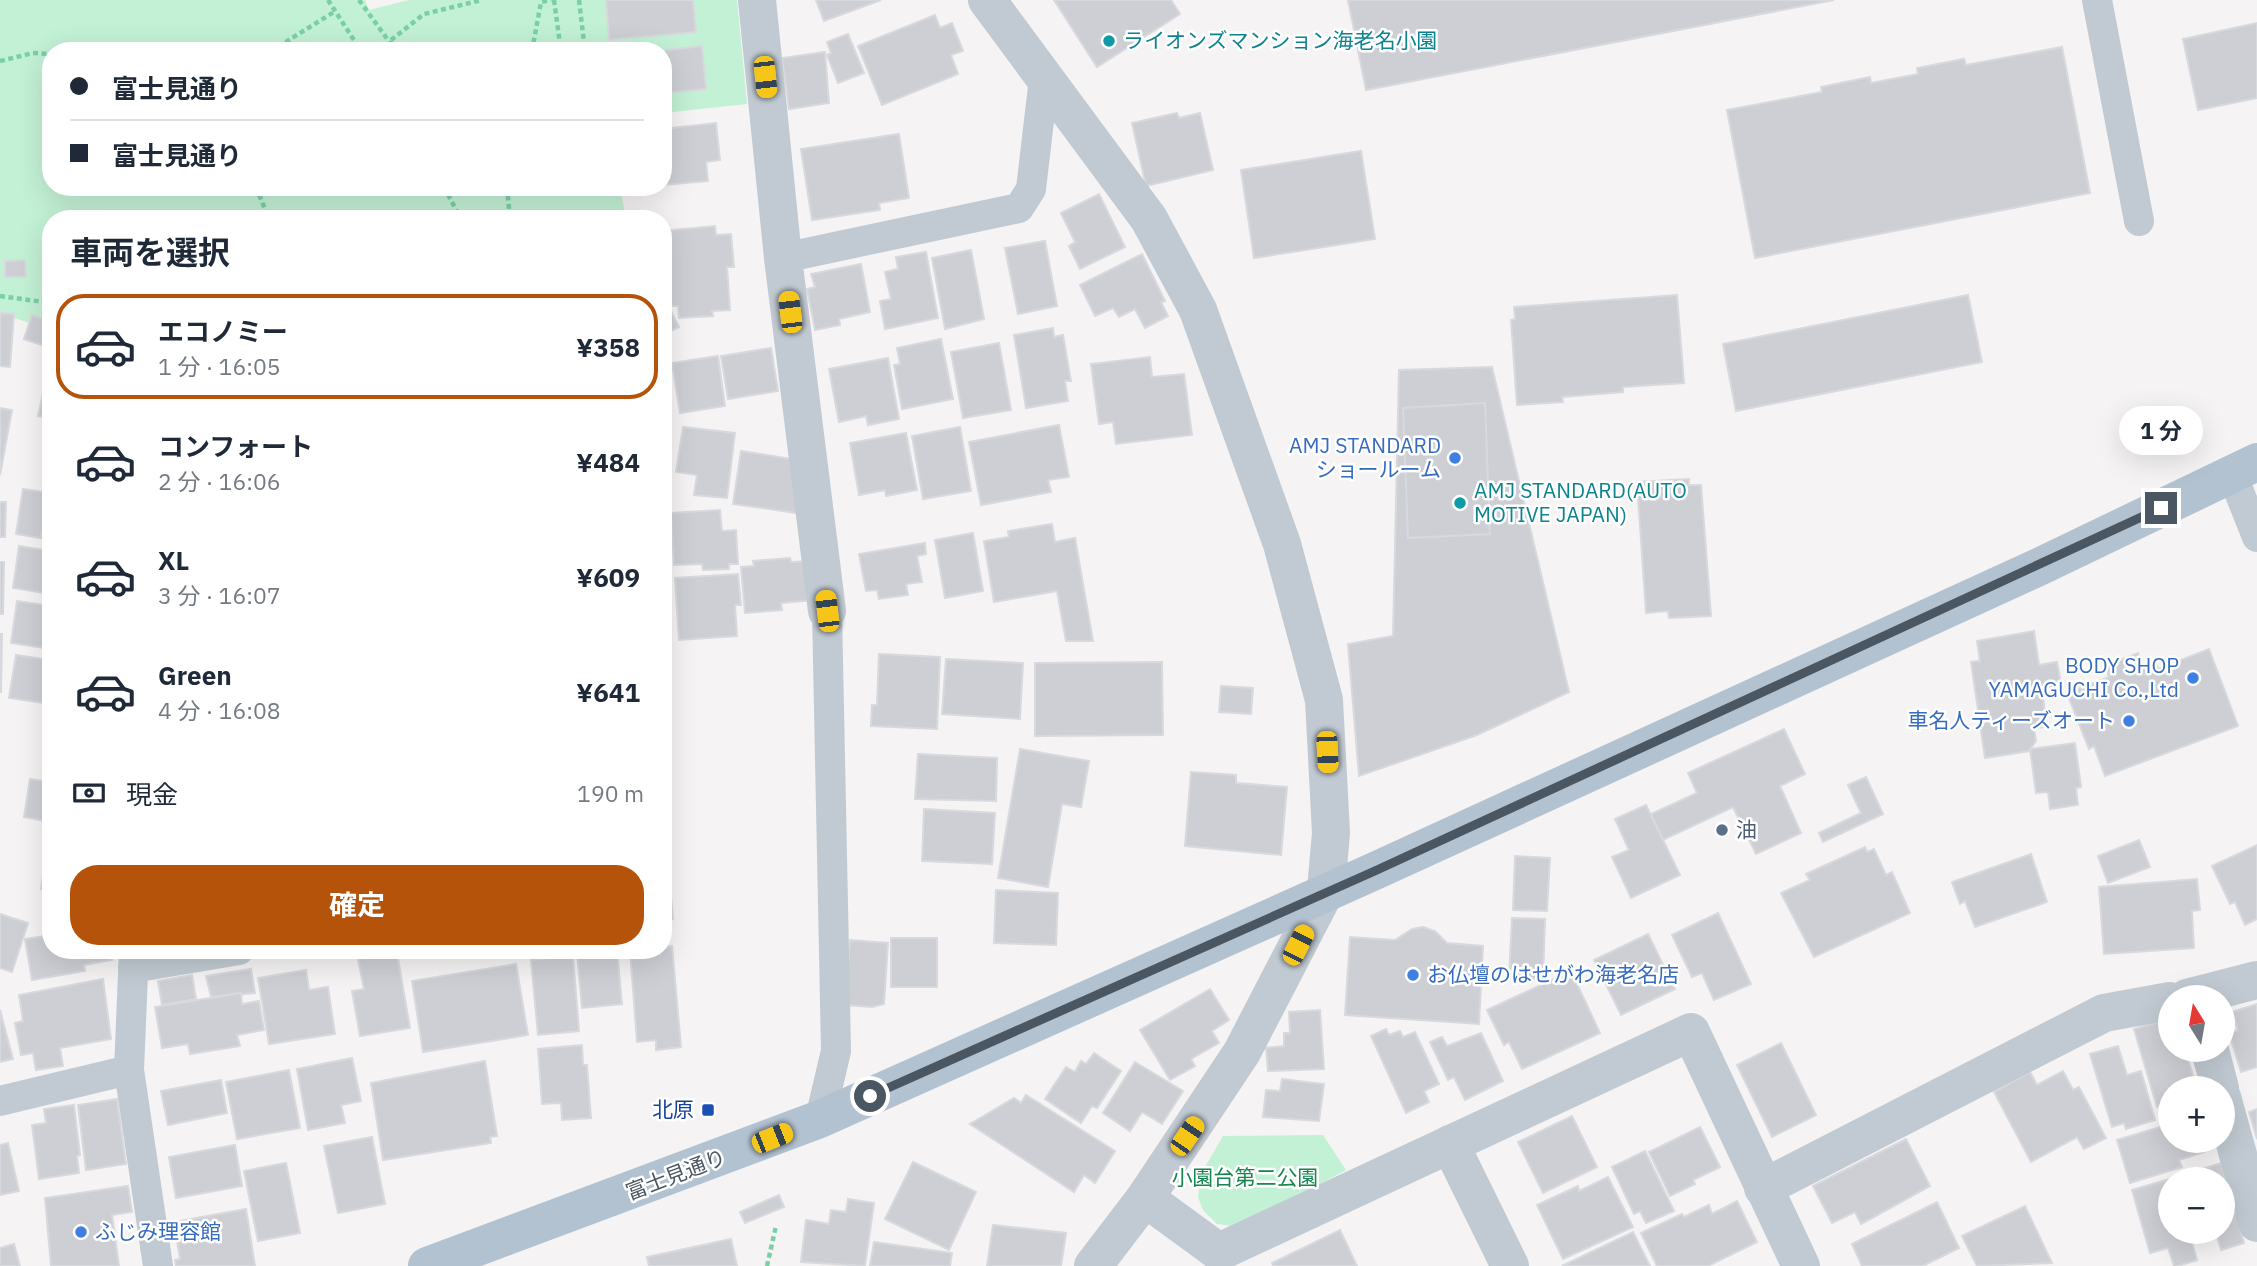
<!DOCTYPE html>
<html lang="ja">
<meta charset="utf-8">
<style>
body{margin:0;font-family:"IBM Plex Sans","Noto Sans JP",sans-serif;background:#f2f2f3;color:#1f2937;height:100vh;display:flex;flex-direction:column;font-size:26px;white-space:nowrap}
*{box-sizing:border-box;margin:0}
p{font-size:23px;color:#747a83}
.icon{flex:none;width:38px;height:38px;fill:none;stroke:currentColor;stroke-width:2;stroke-linecap:round;stroke-linejoin:round}
.map{position:relative;flex:1;overflow:hidden}
.side{position:absolute;left:42px;top:210px;width:630px;height:749px;display:flex;flex-direction:column;background:#fff;border-radius:28px;box-shadow:0 7px 28px #0002}
.side>*{flex:none}
.top-card{position:absolute;left:42px;top:42px;width:630px;height:154px;border-radius:28px;box-shadow:0 7px 28px #0002;display:grid;align-content:center;height:154px;padding:0 28px;background:#fff}
.needle{width:46px;rotate:349deg}
.fabs{position:absolute;left:2158px;top:985px;display:grid;gap:14px}
.fabs a{display:grid;place-items:center;width:77px;height:77px;border-radius:50%;background:#fff;box-shadow:0 7px 28px #0002;font-size:35px}
.end{position:absolute;width:32px;height:32px;margin:-16px;border:9px solid #4a5661;background:#fff;box-shadow:0 0 0 4px #fff}
.from{border-radius:50%}
.bubble{position:absolute;height:49px;border-radius:24px;background:#fff;box-shadow:0 7px 28px #0002;font-size:23px;font-weight:700;line-height:49px;text-align:center}
.car{position:absolute;width:21px;height:42px;margin:-21px -10px;border-radius:9px;box-shadow:0 0 5px 2px #0007;background:linear-gradient(#f5c518 24%,#345 0 40%,#f5c518 0 76%,#345 0 86%,#f5c518 0)}
.top-card b{display:flex;align-items:center;gap:24px;height:66px;font-size:26px}
.top-card b+b{border-top:2px solid #e0e1e3}
.top-card i{width:18px;height:18px;background:#1f2937}
ul{padding:0;list-style:none}
li{display:flex;align-items:center;gap:21px;height:105px;margin:0 14px 10px;padding:0 14px;border:4px solid transparent;border-radius:28px}
li div{flex:1}
li b{display:block;font-size:26px}
li em{font-style:normal;font-weight:700}
li.current{border-color:#b45309}
li>.icon{width:63px;height:63px;stroke-width:1.5}
h2{padding:0 28px;font-size:32px;line-height:84px}
.pay{display:flex;align-items:center;gap:18px;height:77px;padding:0 28px;font-size:26px}
.pay p{margin-inline-start:auto}
.primary-button{display:flex;gap:14px;margin-top:auto;padding:14px 28px}
.primary-button a{flex:1;height:80px;border-radius:28px;background:#b45309;color:#fff;font-size:28px;font-weight:700;line-height:80px;text-align:center}
.map>svg:first-child{display:block}
.green{fill:#c3f1d5}
.building{fill:#cdcfd5;stroke:#d7d9de;stroke-width:2}
.lines{fill:none;stroke-linecap:round;stroke-linejoin:round}
.path{stroke:#7ad0a6;stroke-width:4.5;stroke-dasharray:5 3.5;stroke-linecap:butt}
.service{stroke:#c1cad2;stroke-width:30}
.minor{stroke:#c1cad2;stroke-width:38}
.primary{stroke:#b3c2d1;stroke-width:38}
.route{stroke:#4a5661;stroke-width:9}
.culture-dot{fill:#0f9aa8;stroke:#fff;stroke-width:2.5}
.shop-dot{fill:#3f7fe0;stroke:#fff;stroke-width:2.5}
.service-dot{fill:#5c6f8a;stroke:#fff;stroke-width:2.5}
.transit-dot{fill:#1a4fb4;stroke:#fff;stroke-width:2.5}
.labels{text-anchor:middle;stroke-width:5;stroke-linejoin:round;paint-order:stroke}
.culture-label{font-size:21px;fill:#0d838f;stroke:#fff;text-anchor:start}
.shop-label{font-size:21px;fill:#366cbe;stroke:#fff;text-anchor:end}
.service-label{font-size:21px;fill:#4e5e75;stroke:#fff;text-anchor:start}
.transit-label{font-size:21px;fill:#164399;stroke:#fff;text-anchor:end}
.street-label{font-size:21px;fill:#4a5661;stroke:#fff}
.park-label{font-size:21px;fill:#17864f;stroke:#fff}
</style>
<div class="map">
<svg width="2257" height="1266" viewBox="0 0 2257 1266">
<rect width="100%" height="100%" fill="#f5f3f3"/>
<g class="green">
<path d="M0 0H365L369 10 409 0H737L747 104 663 113V51H51V187H620L626 219H51V329L0 314Z"/>
<path d="M1323 1135 1346 1170 1241 1227 1217 1224 1203 1210 1198 1197 1201 1174 1223 1136Z"/>
</g>
<g class="building">
<path d="M606 0H693L696 32 609 40Z"/>
<path d="M816 0H881L824 21Z"/>
<path d="M1054 0H1171L1180 14 1097 67Z"/>
<path d="M1348 0H1834L1366 90Z"/>
<path d="M935 15 940 28 952 23 963 51 951 55 958 74 882 105 858 46Z"/>
<path d="M2257 23V98L2198 110 2183 39Z"/>
<path d="M848 34 864 73 838 83 827 55 831 53 827 42Z"/>
<path d="M702 46 706 89 663 93V51H658Z"/>
<path d="M2062 47 2090 193 1755 258 1727 110 1822 92 1821 87 1870 77 1871 83 1918 74 1917 68 1964 59 1966 65Z"/>
<path d="M825 52 829 103 789 109 782 58Z"/>
<path d="M1177 113 1179 118 1200 113 1213 170 1146 186 1132 123Z"/>
<path d="M716 123 720 160 706 162 708 181 663 185V129Z"/>
<path d="M899 134 909 198 879 203 880 210 812 220 801 149Z"/>
<path d="M1361 151 1375 239 1254 258 1241 170Z"/>
<path d="M1099 194 1125 247 1080 269 1069 246 1075 242 1061 213Z"/>
<path d="M715 226 716 235 731 234 734 267H727L730 310 712 311 713 316 679 318 678 306H671L669 282H663V231Z"/>
<path d="M1045 241 1057 306 1018 314 1005 248Z"/>
<path d="M971 250 984 319 945 329 932 258Z"/>
<path d="M926 252 938 318 885 329 880 301 891 299 885 272 898 269 896 257Z"/>
<path d="M1142 254 1165 301 1161 302 1168 316 1145 328 1135 309 1119 317 1113 308 1095 316 1080 285Z"/>
<path d="M25 260 26 277H5V261Z"/>
<path d="M861 264 870 312 839 319 840 325 815 330 807 289 815 287 811 274Z"/>
<path d="M663 295 679 327 663 335Z"/>
<path d="M1677 295 1684 383 1623 387V392L1562 397 1563 402 1517 405 1511 320 1515 319 1514 307Z"/>
<path d="M1968 295 1982 362 1736 411 1723 344Z"/>
<path d="M0 313 14 314 10 367 0 366Z"/>
<path d="M32 315 51 322V348L24 339Z"/>
<path d="M1053 328 1054 337 1063 335 1071 381H1065L1068 401 1026 408 1014 335Z"/>
<path d="M941 339 953 399 902 409 894 365 900 364 897 348Z"/>
<path d="M999 343 1011 410 963 418 951 352Z"/>
<path d="M771 348 778 391 728 399 721 356Z"/>
<path d="M718 356 725 406 680 413 672 363Z"/>
<path d="M1150 357 1152 377 1184 374 1192 435 1116 444 1113 422 1099 424 1091 364Z"/>
<path d="M888 358 899 419 868 425 866 416 839 422 829 369Z"/>
<path d="M49 367 51 368V419L38 416Z"/>
<path d="M1492 367 1569 692 1477 735 1359 776 1348 644 1393 636 1399 370Z"/>
<path d="M1485 403 1490 534 1408 538 1403 408Z"/>
<path d="M0 408 12 410 0 475Z"/>
<path d="M1059 425 1069 477 1048 480 1051 492 981 505 969 442Z"/>
<path d="M683 427 735 433 727 498 694 495 697 475 676 472Z"/>
<path d="M960 427 971 491 923 499 912 436Z"/>
<path d="M906 433 917 490 886 496 885 490 859 495 850 443Z"/>
<path d="M741 451 798 460 797 513 733 504Z"/>
<path d="M1689 479V485H1701L1711 616 1669 618 1668 611 1646 613 1637 482Z"/>
<path d="M23 489 51 493V532L42 531 41 538 16 534Z"/>
<path d="M0 502H6L5 537H0Z"/>
<path d="M720 510 722 531 736 530 738 564H729V569L703 570 702 564 674 565 671 513Z"/>
<path d="M1052 524 1055 542 1075 538 1093 641H1066L1057 591 994 602 984 541 1009 537 1008 531Z"/>
<path d="M973 533 983 591 945 598 935 540Z"/>
<path d="M925 543 926 554 917 556 922 582 906 584 908 595 879 599 877 590 866 591 859 554Z"/>
<path d="M19 546 51 551V594L13 588Z"/>
<path d="M790 558 791 562 811 561 814 600 781 603 782 610 745 613 741 567 754 566 753 561Z"/>
<path d="M663 559H667L670 586H663Z"/>
<path d="M0 562H4L3 614H0Z"/>
<path d="M738 574 741 605H735L737 636 679 640 675 578Z"/>
<path d="M17 601 51 606V649L11 643Z"/>
<path d="M2034 631 2039 665 2057 662 2062 688 2042 691 2047 726 2034 729 2036 741 2029 751 1985 758 1971 662 1980 661 1977 641Z"/>
<path d="M0 634H2L1 692H0Z"/>
<path d="M2209 649 2238 726 2105 776 2094 746 2089 749 2067 693 2109 677 2105 666 2138 653 2142 664 2154 660 2158 669Z"/>
<path d="M879 654 940 657 937 729 871 726 872 705H877Z"/>
<path d="M16 655 51 660V704L9 698Z"/>
<path d="M946 659 1023 663 1020 719 942 714Z"/>
<path d="M1162 662 1163 735 1035 736V663Z"/>
<path d="M1221 686 1253 688 1251 714 1219 712Z"/>
<path d="M1784 729 1805 774 1780 786 1801 833 1756 854 1733 807 1663 840 1651 814 1697 793 1688 773Z"/>
<path d="M2075 743 2081 787 2076 788 2078 805 2050 809 2048 792 2036 793 2030 749Z"/>
<path d="M1020 749 1089 761 1081 807 1062 804 1048 887 998 878Z"/>
<path d="M918 754 997 758 996 801 915 799Z"/>
<path d="M1191 772 1236 775V783L1287 787 1281 855 1185 846Z"/>
<path d="M1866 777 1883 814 1823 842 1819 833 1861 813 1848 785Z"/>
<path d="M30 779 51 782V822L24 817Z"/>
<path d="M1646 805 1680 875 1631 898 1612 857 1629 850 1615 819Z"/>
<path d="M924 809 995 813 992 864 922 861Z"/>
<path d="M2139 840 2150 867 2108 883 2098 856Z"/>
<path d="M48 843 51 844V890L41 889Z"/>
<path d="M2257 845V919L2245 925 2235 902 2230 904 2212 866Z"/>
<path d="M1865 847 1867 852 1874 849 1886 875 1892 872 1910 913 1814 957 1781 893 1810 880 1806 874Z"/>
<path d="M2031 854 2047 902 1975 927 1965 901 1960 904 1952 882Z"/>
<path d="M1515 856 1550 858 1547 911 1513 910Z"/>
<path d="M668 863 673 919 663 920V864Z"/>
<path d="M2197 879 2200 910 2192 911 2194 948 2104 954 2099 887Z"/>
<path d="M996 890 1058 893 1056 945 994 943Z"/>
<path d="M1718 913 1751 984 1714 1000 1702 973 1692 977 1672 935Z"/>
<path d="M0 914 28 923 12 972 0 968Z"/>
<path d="M1512 918 1545 919 1543 979 1509 978Z"/>
<path d="M1423 927 1435 931 1447 943 1483 946 1479 1024 1345 1015 1350 937 1395 940 1412 929Z"/>
<path d="M1648 934 1675 989 1621 1015 1594 960Z"/>
<path d="M51 935V950H110L112 960 84 965 85 971 32 980 25 939Z"/>
<rect x="891" y="938" width="46" height="49"/>
<path d="M850 940 888 943 884 1004 872 1007 845 1005Z"/>
<path d="M672 946 681 1047 656 1050V1040L637 1042 630 950H663V947Z"/>
<path d="M617 950 622 1004 582 1008 577 954Z"/>
<path d="M397 953 410 1028 360 1036 352 991 364 989 358 959Z"/>
<path d="M573 956 579 1031 538 1035 531 960Z"/>
<path d="M516 964 528 1035 423 1052 412 981Z"/>
<path d="M251 969 255 993 211 997 206 976Z"/>
<path d="M306 970 309 990 328 987 335 1034 269 1044 258 978Z"/>
<path d="M1571 971 1600 1033 1522 1069 1509 1042 1504 1045 1487 1010Z"/>
<path d="M192 975 196 999 162 1005 158 981Z"/>
<path d="M103 979 111 1039 60 1048 63 1066 36 1070 33 1053 21 1055 15 1023 23 1021 19 995Z"/>
<path d="M1210 989 1229 1020 1212 1031 1219 1043 1191 1059 1195 1066 1170 1080 1140 1030Z"/>
<path d="M241 993 242 1004 259 1001 264 1030 237 1035 240 1046 190 1054 188 1044 162 1048 155 1007Z"/>
<path d="M2257 1004V1067L2241 1072 2229 1033 2238 1030 2232 1012Z"/>
<path d="M0 1010 13 1059 0 1062Z"/>
<path d="M1320 1010 1324 1069 1268 1071 1266 1048 1284 1046V1033H1290L1289 1012Z"/>
<path d="M2162 1021 2170 1050H2185L2197 1088H2170V1103L2157 1107 2134 1029Z"/>
<path d="M1386 1029 1389 1035 1400 1031 1403 1037 1415 1032 1439 1084 1424 1091 1429 1102 1406 1113 1371 1036Z"/>
<path d="M1481 1033 1503 1081 1465 1100 1454 1077 1448 1080 1430 1042 1442 1037 1447 1046Z"/>
<path d="M1781 1043 1816 1115 1772 1137 1737 1065Z"/>
<path d="M582 1045 583 1065H587L591 1118 562 1120 561 1103 542 1104 538 1049Z"/>
<path d="M2118 1046 2127 1075 2141 1071 2155 1120 2126 1129 2124 1123 2112 1127 2090 1054Z"/>
<path d="M1094 1053 1121 1071 1097 1108 1092 1106 1081 1123 1045 1099 1066 1067 1075 1072 1081 1061 1086 1064Z"/>
<path d="M352 1058 361 1101 341 1105 345 1123 308 1130 297 1069Z"/>
<path d="M485 1061 497 1136 490 1137 491 1143 383 1160 371 1083Z"/>
<path d="M1135 1062 1183 1091 1162 1124 1142 1112 1130 1131 1103 1113Z"/>
<path d="M289 1070 300 1128 237 1139 226 1082Z"/>
<path d="M2063 1071 2073 1090 2079 1087 2106 1138 2084 1149 2077 1137 2031 1162 1994 1092 2030 1072 2037 1085Z"/>
<path d="M1282 1079 1324 1084 1319 1121 1263 1117 1266 1090 1280 1091Z"/>
<path d="M221 1080 227 1113 168 1125 161 1091Z"/>
<path d="M1026 1095 1115 1151 1095 1183 1084 1175 1074 1192 970 1124 1014 1098 1021 1103Z"/>
<path d="M117 1099 126 1164 86 1170 78 1105Z"/>
<path d="M74 1105 80 1155 77 1156 79 1173 39 1179 32 1125 46 1123 44 1109Z"/>
<path d="M2257 1109V1139L2249 1112Z"/>
<path d="M1572 1116 1597 1167 1543 1193 1518 1142Z"/>
<path d="M2170 1124V1141H2200L2204 1152 2179 1160 2182 1167 2130 1183 2117 1140Z"/>
<path d="M1700 1127 1720 1167 1693 1180 1695 1184 1670 1196 1649 1152Z"/>
<path d="M372 1137 385 1204 338 1213 324 1146Z"/>
<path d="M1906 1139 1930 1186 1861 1224 1855 1212 1832 1223 1813 1186Z"/>
<path d="M8 1143 19 1191 0 1195V1145Z"/>
<path d="M235 1145 242 1186 176 1198 169 1157Z"/>
<path d="M1645 1151 1674 1211 1646 1223 1640 1211 1634 1214 1612 1167Z"/>
<path d="M913 1162 976 1192 949 1250 885 1219Z"/>
<path d="M286 1163 300 1233 258 1241 244 1171Z"/>
<path d="M2221 1163 2244 1243 2221 1250 2217 1236 2198 1242 2196 1232H2222V1180H2180L2179 1176Z"/>
<path d="M1608 1177 1633 1227 1563 1259 1537 1205 1578 1186 1579 1191Z"/>
<path d="M2173 1178 2170 1180V1232H2189L2197 1260 2178 1266H2174L2168 1248 2150 1253 2132 1190Z"/>
<path d="M128 1186 132 1212 112 1215 119 1266H51L45 1198Z"/>
<path d="M779 1195 784 1207 745 1223 740 1212Z"/>
<path d="M848 1199 874 1203 865 1266 801 1262 806 1220 829 1224 831 1210 846 1212Z"/>
<path d="M1737 1201 1757 1242 1708 1266H1657L1641 1233 1682 1214 1684 1217 1709 1205 1712 1214Z"/>
<path d="M1937 1202 1959 1248 1923 1266H1862L1852 1244Z"/>
<path d="M2025 1206 2052 1263 1977 1266 1962 1236Z"/>
<path d="M246 1209 255 1266H176L175 1260 180 1259 174 1222Z"/>
<path d="M993 1225 1066 1233 1061 1266H987Z"/>
<path d="M1340 1230 1357 1266H1273L1272 1263Z"/>
<path d="M1633 1232 1650 1266H1562Z"/>
<path d="M731 1239 737 1266H649L647 1257Z"/>
<path d="M874 1242 952 1253 950 1266H870Z"/>
<path d="M14 1244 20 1266H0V1248Z"/>
</g>
<g class="lines">
<g class="path">
<path d="M328 0 361 51"/>
<path d="M359 0 396 51"/>
<path d="M554 0 561 51"/>
<path d="M579 0 585 51"/>
<path d="M391 40 424 14 482 0"/>
<path d="M271 51 334 12"/>
<path d="M532 51 541 2 551 0"/>
<path d="M0 61 33 53 51 54"/>
<path d="M256 187 269 219"/>
<path d="M444 187 461 219"/>
<path d="M507 187 510 219"/>
<path d="M0 296 51 303"/>
<path d="M767 1266 776 1226"/>
</g>
<g class="service">
<path d="M2097 0 2139 221"/>
<path d="M783 258 1019 208 1031 189 1044 78"/>
<path d="M2232 474 2257 537"/>
<path d="M133 968 239 950"/>
<path d="M129 1070 158 1266"/>
<path d="M0 1101 129 1070 134 950"/>
<path d="M820 1119 836 1051 827 611"/>
</g>
<g class="minor">
<path d="M757 0 783 258 827 611"/>
<path d="M987 0 1149 219 1198 310 1282 544 1324 700 1331 833 1326 890 1242 1052 1145 1198 1093 1266"/>
<path d="M2187 998 2257 980"/>
<path d="M2210 1050 2220 1088"/>
<path d="M2222 1097 2257 1223"/>
<path d="M1450 1144 1510 1266"/>
<path d="M1763 1188 2104 1013 2170 1001"/>
<path d="M1145 1198 1219 1252 1691 1032 1801 1266"/>
</g>
<path class="primary" d="M427 1266 820 1119 1377 870 2043 565 2257 462"/>
</g>
<g class="lines">
<path class="route" d="M870 1096 1377 870 2161 508"/>
</g>
<g class="culture-dot">
<circle cx="1109" cy="41" r="7"/>
<circle cx="1460" cy="503" r="7"/>
</g>
<g class="shop-dot">
<circle cx="1455" cy="458" r="7"/>
<circle cx="2193" cy="678" r="7"/>
<circle cx="2129" cy="721" r="7"/>
<circle cx="1413" cy="975" r="7"/>
<circle cx="81" cy="1232" r="7"/>
</g>
<circle class="service-dot" cx="1722" cy="830" r="7"/>
<rect class="transit-dot" x="701" y="1103" width="14" height="14" rx="3.5"/>
<g class="labels">
<g class="culture-label">
<text x="1123" y="48">ライオンズマンション海老名小園</text>
<text x="1474" y="498">AMJ STANDARD(AUTO<tspan x="1474" dy="24">MOTIVE JAPAN)</tspan></text>
</g>
<g class="shop-label">
<text x="1441" y="453">AMJ STANDARD<tspan x="1441" dy="24">ショールーム</tspan></text>
<text x="2179" y="673">BODY SHOP<tspan x="2179" dy="24">YAMAGUCHI Co.,Ltd</tspan></text>
<text x="2115" y="728">車名人ティーズオート</text>
<text x="1427" y="982" text-anchor="start">お仏壇のはせがわ海老名店</text>
<text x="95" y="1239" text-anchor="start">ふじみ理容館</text>
</g>
<g class="service-label">
<text x="1736" y="837">油</text>
</g>
<g class="transit-label">
<text x="694" y="1117">北原</text>
</g>
<g class="street-label">
<text transform="translate(676 1175) rotate(-21)" y="7">富士見通り</text>
</g>
<g class="park-label">
<text x="1245" y="1185">小園台第二公園</text>
</g>
</g>
</svg>
<div class="fabs">
<a><svg class="needle" viewBox="-14 -14 28 28"><path d="M0-13l5 13h-10z" fill="#e53935"/><path d="M0 13l5-13h-10z" fill="#747a83"/></svg></a>
<a>+</a>
<a>−</a>
</div>
<i class="end from" style="left:870px;top:1096px"></i>
<i class="end" style="left:2161px;top:508px"></i>
<div class="bubble" style="left:2119px;top:406px;width:84px">1 分</div>
<i class="car" style="left:765px;top:77px;rotate:174deg"></i>
<i class="car" style="left:790px;top:312px;rotate:353deg"></i>
<i class="car" style="left:827px;top:611px;rotate:353deg"></i>
<i class="car" style="left:1327px;top:752px;rotate:177deg"></i>
<i class="car" style="left:1298px;top:945px;rotate:27deg"></i>
<i class="car" style="left:1187px;top:1136px;rotate:34deg"></i>
<i class="car" style="left:772px;top:1138px;rotate:68deg"></i>
<div class="top-card">
<b><i class="from"></i>富士見通り</b>
<b><i></i>富士見通り</b>
</div>
<section class="side">
<h2>車両を選択</h2>
<ul>
<li class="current"><svg class="icon" aria-label="car" viewBox="0 0 24 24"><path d="M5 17H2v-5l4-1 3-4h7l3 4 3 1v5h-3M9 17h6M6 11h13"/><circle cx="7" cy="17" r="2"/><circle cx="17" cy="17" r="2"/></svg><div><b>エコノミー</b><p>1 分 · 16:05</p></div><em>¥358</em></li>
<li><svg class="icon" aria-label="car" viewBox="0 0 24 24"><path d="M5 17H2v-5l4-1 3-4h7l3 4 3 1v5h-3M9 17h6M6 11h13"/><circle cx="7" cy="17" r="2"/><circle cx="17" cy="17" r="2"/></svg><div><b>コンフォート</b><p>2 分 · 16:06</p></div><em>¥484</em></li>
<li><svg class="icon" aria-label="car" viewBox="0 0 24 24"><path d="M5 17H2v-5l4-1 3-4h7l3 4 3 1v5h-3M9 17h6M6 11h13"/><circle cx="7" cy="17" r="2"/><circle cx="17" cy="17" r="2"/></svg><div><b>XL</b><p>3 分 · 16:07</p></div><em>¥609</em></li>
<li><svg class="icon" aria-label="car" viewBox="0 0 24 24"><path d="M5 17H2v-5l4-1 3-4h7l3 4 3 1v5h-3M9 17h6M6 11h13"/><circle cx="7" cy="17" r="2"/><circle cx="17" cy="17" r="2"/></svg><div><b>Green</b><p>4 分 · 16:08</p></div><em>¥641</em></li>
</ul>
<div class="pay"><svg class="icon" aria-label="cash" viewBox="0 0 24 24"><path d="M3 7h18v10H3z"/><circle cx="12" cy="12" r="2"/></svg>現金<p>190 m</p></div>
<div class="primary-button"><a>確定</a></div>
</section>
</div>
